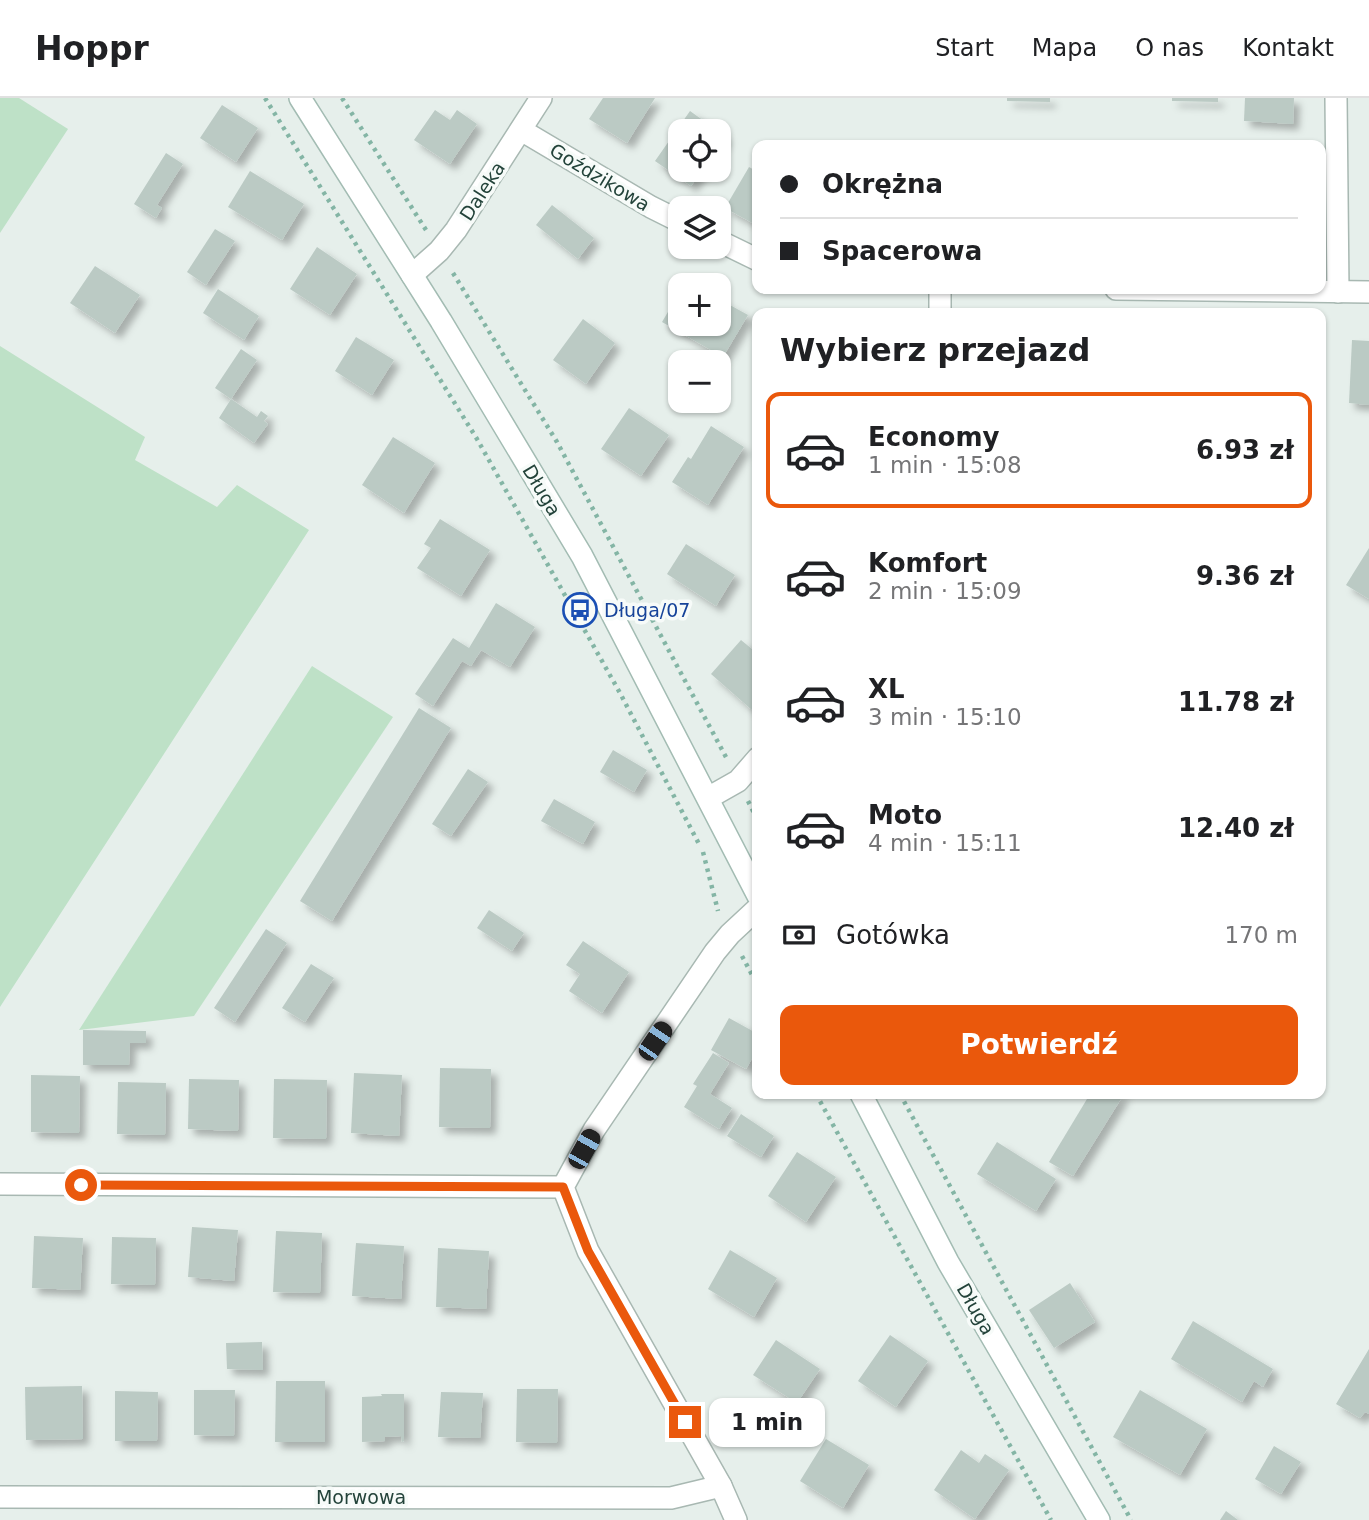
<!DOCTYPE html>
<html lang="pl">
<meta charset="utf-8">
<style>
body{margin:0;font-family:"DejaVu Sans",sans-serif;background:#f2f2f2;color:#202124;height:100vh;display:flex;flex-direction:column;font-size:26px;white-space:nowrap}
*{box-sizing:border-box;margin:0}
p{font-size:23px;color:#757577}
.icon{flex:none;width:38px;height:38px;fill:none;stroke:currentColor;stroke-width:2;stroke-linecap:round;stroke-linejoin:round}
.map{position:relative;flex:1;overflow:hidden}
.sheet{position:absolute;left:752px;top:210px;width:574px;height:791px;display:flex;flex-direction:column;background:#fff;border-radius:14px;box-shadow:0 2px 5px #0004}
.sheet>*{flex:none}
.top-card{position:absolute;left:752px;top:42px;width:574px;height:154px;border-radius:14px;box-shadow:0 2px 5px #0004;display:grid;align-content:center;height:154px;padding:0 28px;background:#fff}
.buttons{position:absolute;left:668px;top:21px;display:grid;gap:14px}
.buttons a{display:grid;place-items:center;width:63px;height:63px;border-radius:14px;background:#fff;box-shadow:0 2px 5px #0004;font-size:35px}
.end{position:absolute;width:32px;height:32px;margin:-16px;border:9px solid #ea580c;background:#fff;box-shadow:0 0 0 4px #fff}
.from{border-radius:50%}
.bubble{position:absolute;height:49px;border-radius:14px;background:#fff;box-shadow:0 2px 5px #0004;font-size:23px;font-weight:600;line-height:49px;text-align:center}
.car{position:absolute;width:21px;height:42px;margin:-21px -10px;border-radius:9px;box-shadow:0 0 5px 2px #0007;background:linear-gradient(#222 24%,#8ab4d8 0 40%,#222 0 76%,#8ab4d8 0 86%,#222 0)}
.top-card b{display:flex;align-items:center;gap:24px;height:66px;font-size:26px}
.top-card b+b{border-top:2px solid #e0e0e0}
.top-card i{width:18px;height:18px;background:#202124}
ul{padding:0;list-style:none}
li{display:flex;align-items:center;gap:21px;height:116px;margin:0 14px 10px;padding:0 14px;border:4px solid transparent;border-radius:14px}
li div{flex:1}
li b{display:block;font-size:26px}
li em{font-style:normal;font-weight:600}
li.current{border-color:#ea580c}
li>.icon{width:63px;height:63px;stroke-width:1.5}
h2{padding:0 28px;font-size:32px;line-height:84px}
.pay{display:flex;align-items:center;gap:18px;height:77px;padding:0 28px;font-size:26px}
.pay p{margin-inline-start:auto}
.action{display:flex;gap:14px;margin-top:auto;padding:14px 28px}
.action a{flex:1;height:80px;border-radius:14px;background:#ea580c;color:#fff;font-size:28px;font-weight:600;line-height:80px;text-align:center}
header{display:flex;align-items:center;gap:42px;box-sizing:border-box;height:98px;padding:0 35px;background:#fff;border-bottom:2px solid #e0e0e0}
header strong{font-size:33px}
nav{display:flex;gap:38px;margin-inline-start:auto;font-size:24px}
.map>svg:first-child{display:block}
.green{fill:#bee1c7}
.building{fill:#bbcac4;filter:url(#shadow)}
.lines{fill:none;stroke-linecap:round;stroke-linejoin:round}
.street-casing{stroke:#a8b8b2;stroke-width:24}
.secondary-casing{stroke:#a3bcb3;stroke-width:24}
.path{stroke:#84b5a5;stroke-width:4.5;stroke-dasharray:3.5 5;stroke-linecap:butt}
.street{stroke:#fff;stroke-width:21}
.secondary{stroke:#fff;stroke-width:21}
.route{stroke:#ea580c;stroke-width:9}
.labels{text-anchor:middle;stroke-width:7;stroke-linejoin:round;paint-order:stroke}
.street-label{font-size:19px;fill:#23433a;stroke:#f7fbf9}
.transit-label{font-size:19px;fill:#164399;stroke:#f7fbf9;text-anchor:start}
</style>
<header>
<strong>Hoppr</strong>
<nav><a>Start</a><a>Mapa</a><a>O nas</a><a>Kontakt</a></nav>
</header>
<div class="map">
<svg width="1369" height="1422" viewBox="0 0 1369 1422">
<defs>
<filter id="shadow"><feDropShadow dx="6" dy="6" stdDeviation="3.5" flood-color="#0004"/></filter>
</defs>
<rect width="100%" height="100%" fill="#e6efeb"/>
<g class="green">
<path d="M0 0H19L68 31 0 135Z"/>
<path d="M0 248 145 339 135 362 217 409 237 387 309 432 0 909Z"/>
<path d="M312 568 393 619 194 918 79 932Z"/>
</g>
<g class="building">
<path d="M603 0H655L627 45 589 21Z"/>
<path d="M1007 0H1050V4L1007 3Z"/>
<path d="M1172 0H1218V4L1172 3Z"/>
<path d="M1245 0H1294L1293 26 1244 23Z"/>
<path d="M222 7 258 30 236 64 200 40Z"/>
<path d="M435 12 450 22 457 12 477 26 450 66 414 42Z"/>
<path d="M690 13 718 33H681V72H703L691 88 655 63Z"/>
<path d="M719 34 726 39 719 49Z"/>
<path d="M166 55 183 66 157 107 162 110 156 120 134 106Z"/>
<path d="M749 69 758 74V128L725 110Z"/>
<path d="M250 73 304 106 282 142 228 109Z"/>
<path d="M552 107 594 140 578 161 536 127Z"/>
<path d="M215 131 235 143 206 187 187 174Z"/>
<path d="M317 149 357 176 330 217 290 191Z"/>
<path d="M95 168 140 197 115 235 70 205Z"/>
<path d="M218 191 259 218 244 242 203 215Z"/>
<path d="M681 192V226H719V201L748 217 723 259 662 224Z"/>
<path d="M583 221 615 245 586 286 553 262Z"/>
<path d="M356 239 394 262 372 297 335 273Z"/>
<path d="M1352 242 1369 243V307L1349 305Z"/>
<path d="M241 251 257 262 231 301 215 290Z"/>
<path d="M231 301 257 319 261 313 268 318 264 323 268 326 254 345 219 320Z"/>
<path d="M629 310 669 337 641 378 601 351Z"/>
<path d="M711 328 744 349 708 407 672 384 688 359 691 361Z"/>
<path d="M393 339 435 365 404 415 362 387Z"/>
<path d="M440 421 490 452 461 498 417 470 431 450 424 446Z"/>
<path d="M686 446 735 477 716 508 667 476Z"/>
<path d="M1369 450V501L1346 487Z"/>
<path d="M496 505 535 529 510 569 481 552 471 568 462 563 433 608 415 596 453 540 469 550Z"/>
<path d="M741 542 758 556V606L752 612 711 576Z"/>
<path d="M419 610 451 630 332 823 300 803Z"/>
<path d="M613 652 647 672 634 694 600 674Z"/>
<path d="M468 671 488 684 451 738 432 726Z"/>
<path d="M554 701 595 724 583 746 541 723Z"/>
<path d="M489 812 524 835 512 853 477 830Z"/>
<path d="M266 831 287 845 235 924 214 910Z"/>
<path d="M583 843 629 874 602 915 569 893 580 876 566 867Z"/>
<path d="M311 866 334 880 305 924 282 910Z"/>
<path d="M729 920 758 936V950L746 971 711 952Z"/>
<path d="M83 932 146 933V945H130L129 967H83Z"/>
<path d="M713 955 729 965 710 996 732 1010 719 1031 684 1009 697 988 693 986Z"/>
<path d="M440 970 491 971 490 1030 439 1029Z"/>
<path d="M354 975 402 977 399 1038 351 1035Z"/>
<path d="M31 977 80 978 79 1035 31 1034Z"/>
<path d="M189 981 239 982 238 1033 188 1031Z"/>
<path d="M274 981 327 982 326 1041 273 1040Z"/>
<path d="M118 984 166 985 165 1037 117 1036Z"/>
<path d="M1090 996H1124L1073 1078 1049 1064Z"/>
<path d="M741 1016 774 1038 761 1059 727 1038Z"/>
<path d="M997 1044 1056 1081 1036 1113 977 1076Z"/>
<path d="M797 1054 836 1079 806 1124 768 1098Z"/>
<path d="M192 1129 238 1132 234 1183 188 1179Z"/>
<path d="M276 1133 322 1135 320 1195 273 1194Z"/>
<path d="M34 1138 83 1140 80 1192 32 1190Z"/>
<path d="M112 1139 156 1140 155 1187 111 1186Z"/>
<path d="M356 1145 404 1148 401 1201 352 1198Z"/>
<path d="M438 1150 489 1153 486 1211 436 1209Z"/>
<path d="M730 1152 777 1180 754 1219 708 1191Z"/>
<path d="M1070 1185 1095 1224 1054 1250 1029 1212Z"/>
<path d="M1193 1223 1273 1271 1263 1289 1254 1283 1242 1304 1171 1261Z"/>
<path d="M890 1237 928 1263 896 1309 858 1283Z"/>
<path d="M776 1242 820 1271 797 1305 753 1277Z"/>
<path d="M262 1244 263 1272 227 1271 226 1245Z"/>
<path d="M1369 1251V1316L1365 1314 1360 1320 1336 1306Z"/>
<path d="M276 1283H325V1344H275Z"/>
<path d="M82 1288 83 1341 26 1342 25 1289Z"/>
<path d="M517 1291H558L557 1345 516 1344Z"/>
<path d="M194 1292H235L234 1338 194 1337Z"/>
<path d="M1140 1292 1207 1331 1180 1377 1113 1339Z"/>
<path d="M115 1293 158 1294 157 1343H115Z"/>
<path d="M441 1294 483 1295 480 1340 438 1339Z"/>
<path d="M381 1296H404V1343L402 1344 401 1338 385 1339V1343L362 1344V1299L382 1298Z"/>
<path d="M826 1341 869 1367 843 1410 800 1383Z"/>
<path d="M1274 1348 1301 1364 1281 1396 1255 1381Z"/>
<path d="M961 1352 979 1365 985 1356 1009 1372 975 1421 934 1392Z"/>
<path d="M1226 1413 1238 1422H1220Z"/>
</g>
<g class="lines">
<g class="street-casing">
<g id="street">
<path d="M1336 0 1338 194"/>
<path d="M521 32 651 109 681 124"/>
<path d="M719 143 758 162"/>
<path d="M412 177 439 153 456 132 541 0"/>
<path d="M940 191V215"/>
<path d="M1116 191 1369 194"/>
<path d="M708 700 738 683 758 660"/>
<path d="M0 1086 563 1089"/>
<path d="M0 1399 671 1400 721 1388"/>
<path d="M736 1422 721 1388 588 1153 563 1089 594 1032 715 854 730 836 758 810"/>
</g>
</g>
<g class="secondary-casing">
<g id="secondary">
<path d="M300 0 441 223 582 458 758 798"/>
<path d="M861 996 948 1164 1099 1422"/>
</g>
</g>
<g class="path">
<path d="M265 0 477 341 620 595 699 746"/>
<path d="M342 0 426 132"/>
<path d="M453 175 557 344 727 661"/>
<path d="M748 703 758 723"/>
<path d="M703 754 718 813"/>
<path d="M742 858 758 888"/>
<path d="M816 996 1051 1422"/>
<path d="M900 996 1131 1422"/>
</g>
<use href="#street" class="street"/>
<use href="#secondary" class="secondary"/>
</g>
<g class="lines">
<path class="route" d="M81 1087 563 1089 588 1153 685 1324"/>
</g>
<defs>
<g id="bus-ring" transform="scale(1.75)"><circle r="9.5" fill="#f7fbf9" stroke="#1a4fb4" stroke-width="1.5"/><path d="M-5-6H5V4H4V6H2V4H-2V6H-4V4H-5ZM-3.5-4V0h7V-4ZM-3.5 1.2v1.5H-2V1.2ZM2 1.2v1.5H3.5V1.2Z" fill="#1a4fb4"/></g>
</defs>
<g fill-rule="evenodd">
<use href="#bus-ring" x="580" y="512"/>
</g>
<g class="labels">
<g class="street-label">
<text transform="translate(600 79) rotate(31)" y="7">Goździkowa</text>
<text transform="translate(482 93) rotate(-57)" y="7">Daleka</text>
<text transform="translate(542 392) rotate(59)" y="7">Długa</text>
<text transform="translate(976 1211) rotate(60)" y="7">Długa</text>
<text x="361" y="1406">Morwowa</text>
</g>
<g class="transit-label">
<text x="604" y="519">Długa/07</text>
</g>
</g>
</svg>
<div class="buttons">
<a><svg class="icon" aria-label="locate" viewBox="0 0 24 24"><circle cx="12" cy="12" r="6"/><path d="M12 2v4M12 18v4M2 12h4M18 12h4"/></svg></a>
<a><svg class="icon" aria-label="layers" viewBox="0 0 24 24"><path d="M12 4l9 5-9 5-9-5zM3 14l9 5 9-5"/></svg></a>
<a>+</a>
<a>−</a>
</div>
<i class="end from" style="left:81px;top:1087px"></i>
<i class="end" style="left:685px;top:1324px"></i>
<div class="bubble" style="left:709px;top:1300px;width:116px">1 min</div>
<i class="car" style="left:655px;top:943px;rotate:34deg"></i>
<i class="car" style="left:584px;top:1051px;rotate:29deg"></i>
<div class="top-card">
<b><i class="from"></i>Okrężna</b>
<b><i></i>Spacerowa</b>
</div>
<section class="sheet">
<h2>Wybierz przejazd</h2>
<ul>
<li class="current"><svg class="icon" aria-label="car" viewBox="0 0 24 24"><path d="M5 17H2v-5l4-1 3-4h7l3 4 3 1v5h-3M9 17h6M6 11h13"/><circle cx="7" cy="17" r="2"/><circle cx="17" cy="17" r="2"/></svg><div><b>Economy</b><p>1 min · 15:08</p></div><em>6.93 zł</em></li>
<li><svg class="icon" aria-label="car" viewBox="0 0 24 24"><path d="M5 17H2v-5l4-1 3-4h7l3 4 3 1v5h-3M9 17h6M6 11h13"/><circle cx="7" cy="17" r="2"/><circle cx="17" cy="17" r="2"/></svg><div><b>Komfort</b><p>2 min · 15:09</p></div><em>9.36 zł</em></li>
<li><svg class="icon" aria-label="car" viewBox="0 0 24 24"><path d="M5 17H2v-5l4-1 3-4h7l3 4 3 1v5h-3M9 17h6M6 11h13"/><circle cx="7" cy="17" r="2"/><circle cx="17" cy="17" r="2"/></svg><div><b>XL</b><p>3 min · 15:10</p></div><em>11.78 zł</em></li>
<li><svg class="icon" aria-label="car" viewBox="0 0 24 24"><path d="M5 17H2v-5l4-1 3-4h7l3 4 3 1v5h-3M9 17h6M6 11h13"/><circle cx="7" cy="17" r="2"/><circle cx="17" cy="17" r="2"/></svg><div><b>Moto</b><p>4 min · 15:11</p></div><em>12.40 zł</em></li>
</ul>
<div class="pay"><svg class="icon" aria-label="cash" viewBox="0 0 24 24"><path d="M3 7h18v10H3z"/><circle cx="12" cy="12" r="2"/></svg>Gotówka<p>170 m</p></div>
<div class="action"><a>Potwierdź</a></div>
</section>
</div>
